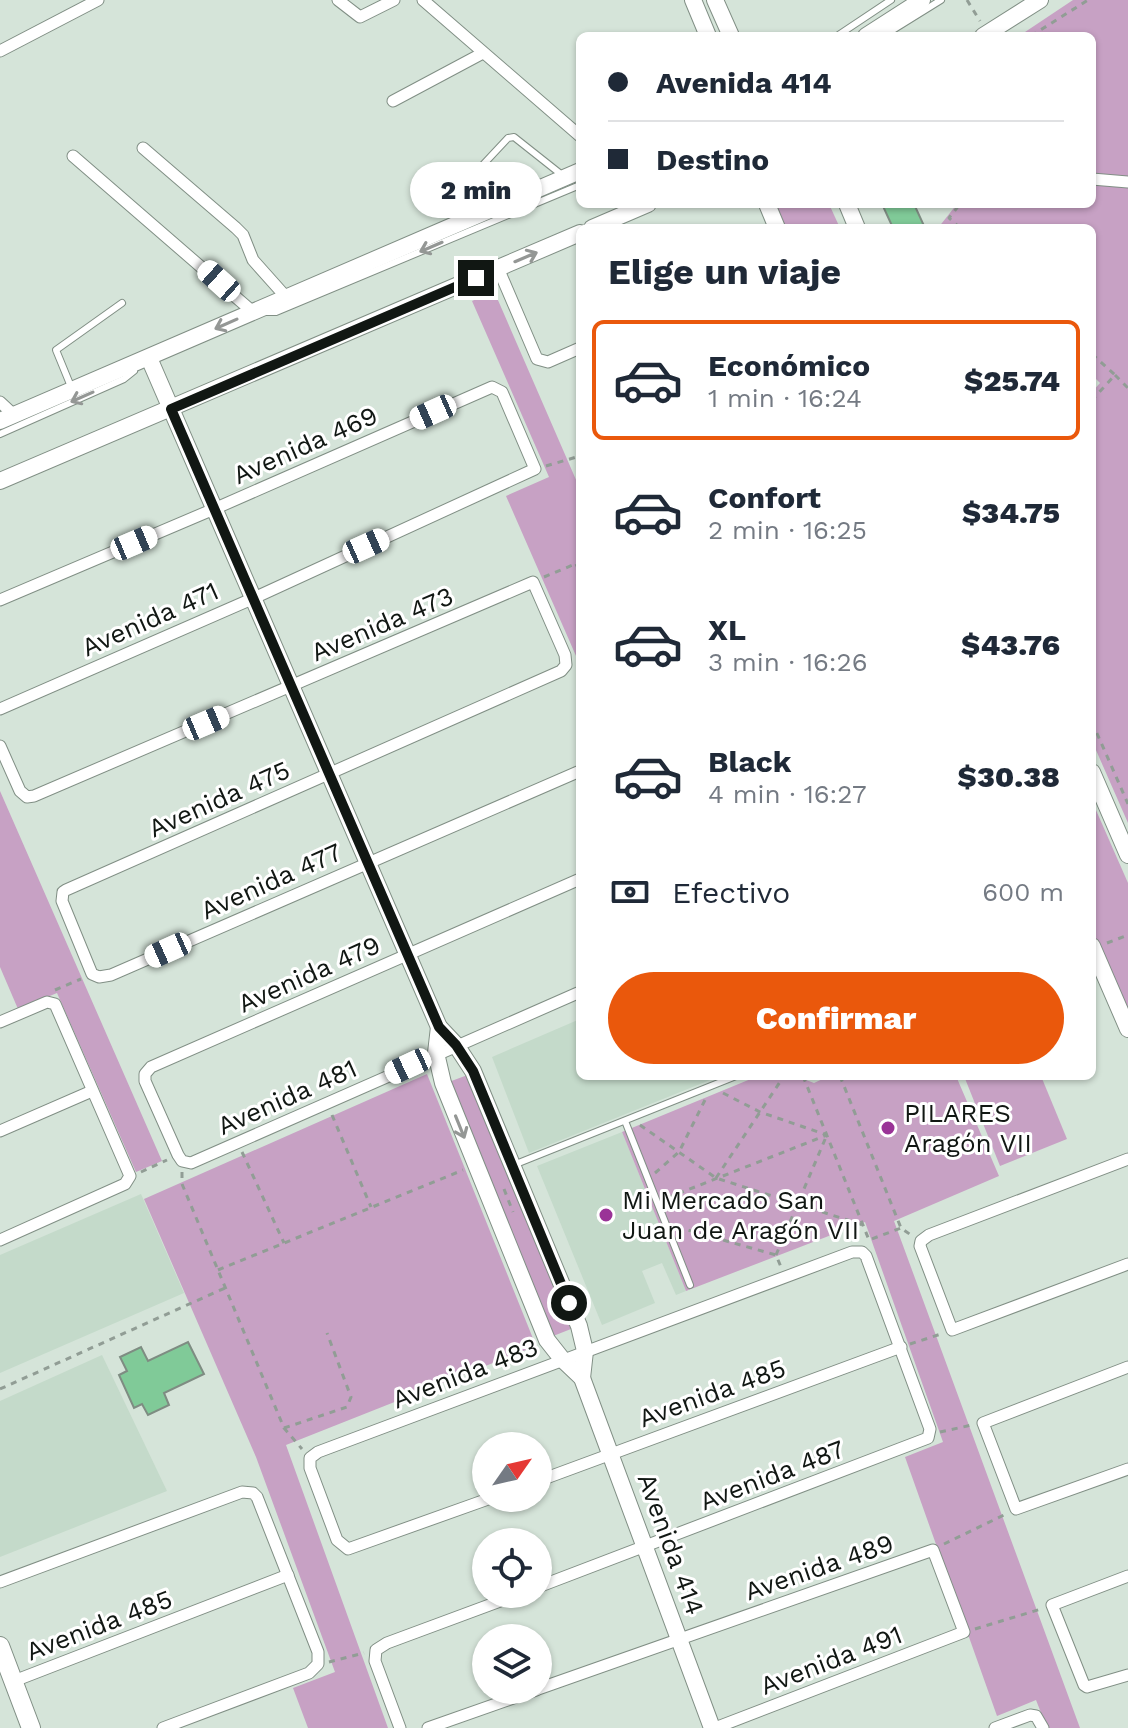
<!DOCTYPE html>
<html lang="es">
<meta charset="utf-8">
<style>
body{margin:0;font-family:"Work Sans",sans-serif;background:#f2f2f3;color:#1f2937;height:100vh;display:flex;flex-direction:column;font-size:30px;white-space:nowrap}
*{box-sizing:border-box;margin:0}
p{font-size:26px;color:#747a83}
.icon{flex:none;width:44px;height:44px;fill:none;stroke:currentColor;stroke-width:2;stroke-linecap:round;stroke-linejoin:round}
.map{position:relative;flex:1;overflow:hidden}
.drawer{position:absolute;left:576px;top:224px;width:520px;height:856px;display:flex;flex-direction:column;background:#fff;border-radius:12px;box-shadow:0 2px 6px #0004}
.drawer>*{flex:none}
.top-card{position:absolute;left:576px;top:32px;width:520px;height:176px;border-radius:12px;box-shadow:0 2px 6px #0004;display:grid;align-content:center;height:176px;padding:0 32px;background:#fff}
.needle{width:52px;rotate:56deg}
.buttons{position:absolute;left:472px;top:1432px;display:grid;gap:16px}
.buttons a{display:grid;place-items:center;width:80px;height:80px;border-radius:50%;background:#fff;box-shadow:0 2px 6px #0004;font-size:40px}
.end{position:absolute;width:36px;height:36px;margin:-18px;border:10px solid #111713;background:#fff;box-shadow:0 0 0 4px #fff}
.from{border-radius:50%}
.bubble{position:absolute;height:56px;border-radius:28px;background:#fff;box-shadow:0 2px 6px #0004;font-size:26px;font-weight:800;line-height:56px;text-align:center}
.car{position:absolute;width:24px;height:48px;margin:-24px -12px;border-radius:10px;box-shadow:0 0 6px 2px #0007;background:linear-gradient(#fff 24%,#345 0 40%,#fff 0 76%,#345 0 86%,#fff 0)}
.top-card b{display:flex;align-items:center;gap:28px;height:76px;font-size:30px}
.top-card b+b{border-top:2px solid #e0e1e3}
.top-card i{width:20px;height:20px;background:#1f2937}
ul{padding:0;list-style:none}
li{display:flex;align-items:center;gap:24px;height:120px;margin:0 16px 12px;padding:0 16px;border:4px solid transparent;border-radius:12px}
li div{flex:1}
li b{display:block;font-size:30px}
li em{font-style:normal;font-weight:800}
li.active{border-color:#ea580c}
li>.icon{width:72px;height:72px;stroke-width:1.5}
h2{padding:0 32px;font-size:36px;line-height:96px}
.pay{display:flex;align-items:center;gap:20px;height:88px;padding:0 32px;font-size:30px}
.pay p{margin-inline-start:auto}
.primary-button{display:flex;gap:16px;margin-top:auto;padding:16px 32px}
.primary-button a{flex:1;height:92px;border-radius:48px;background:#ea580c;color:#fff;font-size:32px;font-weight:800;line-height:92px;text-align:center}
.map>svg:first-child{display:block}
.built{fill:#c4daca}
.green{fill:#c7a1c4}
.building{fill:#80ca98;stroke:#7e8c82;stroke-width:2}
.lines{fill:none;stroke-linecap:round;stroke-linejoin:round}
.lane-casing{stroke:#818f85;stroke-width:8}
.street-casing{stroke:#818f85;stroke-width:13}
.secondary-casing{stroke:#818f85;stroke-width:18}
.primary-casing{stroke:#818f85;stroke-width:20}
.path{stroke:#919d95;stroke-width:3;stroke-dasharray:6 6;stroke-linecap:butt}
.lane{stroke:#fff;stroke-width:6}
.street{stroke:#fff;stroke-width:11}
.secondary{stroke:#fff;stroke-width:16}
.primary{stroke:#fff;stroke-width:18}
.oneway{stroke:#949795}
.route{stroke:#111713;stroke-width:10}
.poi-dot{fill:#9a3397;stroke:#fff;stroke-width:3}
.labels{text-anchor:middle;stroke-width:6;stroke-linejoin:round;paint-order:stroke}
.street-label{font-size:26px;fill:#111713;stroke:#fff}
.poi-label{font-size:26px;fill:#111713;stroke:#fff;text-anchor:start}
</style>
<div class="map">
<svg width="1128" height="1728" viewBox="0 0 1128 1728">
<rect width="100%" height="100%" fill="#d5e4d9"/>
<g class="built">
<path d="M580 1019V1076H720L529 1153 492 1057Z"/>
<path d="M622 1132 686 1291 676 1295 662 1263 642 1271 655 1303 602 1325 537 1166Z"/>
<path d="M141 1194 184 1293 0 1373V1255Z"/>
<path d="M102 1355 167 1491 0 1557V1401Z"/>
</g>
<g class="green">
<path d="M1073 0H1128V823L1092 741V392L1100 383 1092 375V228H938L957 204H1092V36H1019Z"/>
<path d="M773 204H829L840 228H784Z"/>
<path d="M494 291 580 489V665L506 496 549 477 472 301Z"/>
<path d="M0 791 162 1161 136 1172 57 993 18 1009 0 967Z"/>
<path d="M1092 801 1128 883V1015L1092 932Z"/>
<path d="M473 1073 571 1329 548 1338 446 1083Z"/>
<path d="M427 1074 536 1346 286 1445 388 1728H308L293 1688 335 1672 256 1457 144 1199Z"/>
<path d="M758 1076H796L814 1083 829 1076H956L999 1176 894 1221 1080 1728H1047L1036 1700 997 1716 905 1457 943 1442 865 1222 686 1291 622 1132Z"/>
<path d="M964 1076H1041L1067 1139 1000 1166Z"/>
</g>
<g class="building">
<path d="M882 204H914L925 228H893Z"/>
<path d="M188 1342 204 1374 164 1393 169 1405 148 1415 142 1404 134 1408 119 1375 127 1371 120 1357 141 1347 148 1361Z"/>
</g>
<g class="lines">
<g class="lane-casing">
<g id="lane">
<path d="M837 36 891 0"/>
<path d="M883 36 941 0"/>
<path d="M507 201 480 175 479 169 508 138 514 137 562 175"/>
<path d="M265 312H276L580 185"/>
<path d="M72 389 56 350 122 303"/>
<path d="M0 434 124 379 134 371"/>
<path d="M625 1121 690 1285"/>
<path d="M516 1164 736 1076"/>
</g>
</g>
<g class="street-casing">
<g id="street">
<path d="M338 0 360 17 394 0"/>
<path d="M423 0 580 136"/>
<path d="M0 51 98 0"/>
<path d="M393 101 483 53"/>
<path d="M143 148 236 228 243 235 253 260 286 297"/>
<path d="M73 156 253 312"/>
<path d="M1092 179 1128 182"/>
<path d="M498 268 537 359 548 362 580 348"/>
<path d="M0 402 14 415"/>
<path d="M0 600 214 509 492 387 502 392 535 469 254 598 0 709"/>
<path d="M0 746 20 791 27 797 34 796 533 582 565 655 566 665 561 671 66 890 63 892 62 901 92 974 99 977 111 975 580 771"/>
<path d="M580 879 151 1067 145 1074V1081L178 1155 182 1161 191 1163 580 992"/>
<path d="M0 1022 47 1002 55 1004 130 1176 125 1184 0 1240"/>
<path d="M0 1131 92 1091"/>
<path d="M1128 1159 929 1235 921 1241 920 1246 952 1330 1128 1264"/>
<path d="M1128 1367 983 1423 1016 1509 1128 1469"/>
<path d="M538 1481 901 1347"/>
<path d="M491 1498 348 1549 337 1540 310 1468V1458L318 1452 852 1252H862L866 1256 930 1429 928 1438 538 1587"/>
<path d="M1128 1576 1052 1605 1084 1685 1087 1687 1128 1675"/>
<path d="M0 1582 242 1492 253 1493 257 1497 318 1652V1664L309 1673 163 1728"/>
<path d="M14 1681 288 1575"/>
<path d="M538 1689 933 1550 964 1632 715 1728"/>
<path d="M400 1728 375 1661 376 1650 387 1643 519 1594"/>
<path d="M428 1728 536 1690"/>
<path d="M995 1728 1030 1715 1036 1716 1043 1728"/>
</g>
</g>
<g class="secondary-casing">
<g id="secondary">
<path d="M693 0 708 36"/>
<path d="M715 0 731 36"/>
<path d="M866 36 922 0"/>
<path d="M983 36 1040 0"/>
<path d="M767 204 777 228"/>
<path d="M847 204 857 228"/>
<path d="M592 228 648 204"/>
<path d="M149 358 439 1027 456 1045 473 1071 579 1326 585 1351 582 1378"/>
<path d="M0 421 580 171"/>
<path d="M0 481 580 233"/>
<path d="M1092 772 1128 855"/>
<path d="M1092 946 1128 1029"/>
<path d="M439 1027 436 1053 443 1083 547 1340 562 1359 582 1378 712 1728"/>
</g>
</g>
<g class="primary-casing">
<path id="primary" d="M0 1646 31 1728"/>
</g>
<g class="path">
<path d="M967 0 980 21"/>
<path d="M822 36 824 35"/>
<path d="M1031 36 1088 0"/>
<path d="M960 228 949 218 960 204"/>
<path d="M1092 354 1115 375 1092 400"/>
<path d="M1115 375 1128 388"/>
<path d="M546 466 580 456"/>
<path d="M576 564 580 572"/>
<path d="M544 577 580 562"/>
<path d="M1092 722 1128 804"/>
<path d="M1107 943 1128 935"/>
<path d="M55 990 81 979"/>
<path d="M803 1076 869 1240 901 1228"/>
<path d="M840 1076 901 1228 911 1235"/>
<path d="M723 1093 760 1112 827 1135"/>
<path d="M332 1115 371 1207"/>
<path d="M640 1125 716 1178 863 1225"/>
<path d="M242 1152 284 1243"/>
<path d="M141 1172 167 1160"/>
<path d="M182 1172V1184L284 1428 302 1449"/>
<path d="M655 1173 679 1152 706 1098"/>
<path d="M716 1178 784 1076"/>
<path d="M504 1189 513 1212"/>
<path d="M667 1198 827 1135"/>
<path d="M677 1227 776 1255 781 1267"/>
<path d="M776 1255 826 1137"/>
<path d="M218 1270 463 1170"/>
<path d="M910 1344 941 1334"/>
<path d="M0 1389 225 1288"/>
<path d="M284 1428 347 1407 351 1397 327 1333"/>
<path d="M940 1432 972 1425"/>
<path d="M944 1544 1006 1514"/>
<path d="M975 1629 1041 1609"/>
<path d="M329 1662 364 1653"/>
</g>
<use href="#lane" class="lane"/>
<use href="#street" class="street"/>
<use href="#secondary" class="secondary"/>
<use href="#primary" class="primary"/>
</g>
<defs><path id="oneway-shaft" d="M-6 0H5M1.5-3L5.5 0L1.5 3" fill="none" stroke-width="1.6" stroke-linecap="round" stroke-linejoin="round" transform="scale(2)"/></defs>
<g class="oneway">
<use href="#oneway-shaft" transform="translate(431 247) rotate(157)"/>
<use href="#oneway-shaft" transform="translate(526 257) rotate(-23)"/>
<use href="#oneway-shaft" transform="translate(226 324) rotate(156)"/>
<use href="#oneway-shaft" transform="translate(82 397) rotate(156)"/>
<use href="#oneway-shaft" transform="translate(460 1127) rotate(68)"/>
</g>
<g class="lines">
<path class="route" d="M476 278 171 409 439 1027 456 1045 473 1071 569 1303"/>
</g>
<g class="poi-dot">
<circle cx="888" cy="1128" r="8"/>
<circle cx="606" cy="1215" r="8"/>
</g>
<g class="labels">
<g class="street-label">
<text transform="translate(305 445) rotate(-24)" y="9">Avenida 469</text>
<text transform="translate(150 619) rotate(-24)" y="9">Avenida 471</text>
<text transform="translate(382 624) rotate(-23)" y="9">Avenida 473</text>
<text transform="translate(219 799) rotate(-24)" y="9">Avenida 475</text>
<text transform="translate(271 881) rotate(-24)" y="9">Avenida 477</text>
<text transform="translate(309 974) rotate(-24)" y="9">Avenida 479</text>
<text transform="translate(287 1097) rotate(-24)" y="9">Avenida 481</text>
<text transform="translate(465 1373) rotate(-21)" y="9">Avenida 483</text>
<text transform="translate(712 1393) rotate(-20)" y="9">Avenida 485</text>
<text transform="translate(772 1475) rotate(-21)" y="9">Avenida 487</text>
<text transform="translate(671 1544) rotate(70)" y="9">Avenida 414</text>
<text transform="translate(819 1567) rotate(-19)" y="9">Avenida 489</text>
<text transform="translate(99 1625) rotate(-21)" y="9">Avenida 485</text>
<text transform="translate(831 1660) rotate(-21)" y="9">Avenida 491</text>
</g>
<g class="poi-label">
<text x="904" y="1122">PILARES<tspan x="904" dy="30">Aragón VII</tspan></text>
<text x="622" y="1209">Mi Mercado San<tspan x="622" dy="30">Juan de Aragón VII</tspan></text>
</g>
</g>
</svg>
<div class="buttons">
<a><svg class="needle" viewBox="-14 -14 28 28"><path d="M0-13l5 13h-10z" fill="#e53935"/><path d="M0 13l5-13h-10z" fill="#747a83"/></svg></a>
<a><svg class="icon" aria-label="locate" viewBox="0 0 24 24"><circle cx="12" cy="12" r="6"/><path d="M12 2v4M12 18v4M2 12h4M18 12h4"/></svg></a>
<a><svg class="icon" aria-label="layers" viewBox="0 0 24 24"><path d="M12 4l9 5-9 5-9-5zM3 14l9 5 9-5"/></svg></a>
</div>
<i class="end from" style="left:569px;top:1303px"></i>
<i class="end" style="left:476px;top:278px"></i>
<div class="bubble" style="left:410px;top:162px;width:132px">2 min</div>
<i class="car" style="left:219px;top:281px;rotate:312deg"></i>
<i class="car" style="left:433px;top:412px;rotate:246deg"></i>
<i class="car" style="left:134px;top:543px;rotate:67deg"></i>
<i class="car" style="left:366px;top:546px;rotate:66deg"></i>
<i class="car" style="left:206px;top:723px;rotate:67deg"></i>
<i class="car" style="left:168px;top:950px;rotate:246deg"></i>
<i class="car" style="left:408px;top:1066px;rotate:245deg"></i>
<div class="top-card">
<b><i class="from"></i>Avenida 414</b>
<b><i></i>Destino</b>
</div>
<section class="drawer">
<h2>Elige un viaje</h2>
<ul>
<li class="active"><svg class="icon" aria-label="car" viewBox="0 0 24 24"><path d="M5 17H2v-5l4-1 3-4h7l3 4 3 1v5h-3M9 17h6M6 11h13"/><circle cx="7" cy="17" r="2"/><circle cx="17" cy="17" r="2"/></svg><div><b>Económico</b><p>1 min · 16:24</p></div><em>$25.74</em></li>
<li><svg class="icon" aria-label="car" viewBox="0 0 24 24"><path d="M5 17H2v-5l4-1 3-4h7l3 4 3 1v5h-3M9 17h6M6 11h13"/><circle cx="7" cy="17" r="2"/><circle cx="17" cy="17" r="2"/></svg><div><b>Confort</b><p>2 min · 16:25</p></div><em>$34.75</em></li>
<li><svg class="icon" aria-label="car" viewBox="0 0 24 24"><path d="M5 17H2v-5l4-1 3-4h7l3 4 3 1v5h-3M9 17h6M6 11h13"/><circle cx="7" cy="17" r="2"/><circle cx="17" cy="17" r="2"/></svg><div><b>XL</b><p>3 min · 16:26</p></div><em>$43.76</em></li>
<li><svg class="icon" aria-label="car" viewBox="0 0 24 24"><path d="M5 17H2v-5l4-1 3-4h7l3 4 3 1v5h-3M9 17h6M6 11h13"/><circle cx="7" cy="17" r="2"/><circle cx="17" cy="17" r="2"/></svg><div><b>Black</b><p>4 min · 16:27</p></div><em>$30.38</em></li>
</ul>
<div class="pay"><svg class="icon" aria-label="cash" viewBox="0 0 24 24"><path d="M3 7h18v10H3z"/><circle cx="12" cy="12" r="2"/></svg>Efectivo<p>600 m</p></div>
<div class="primary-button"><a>Confirmar</a></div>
</section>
</div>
